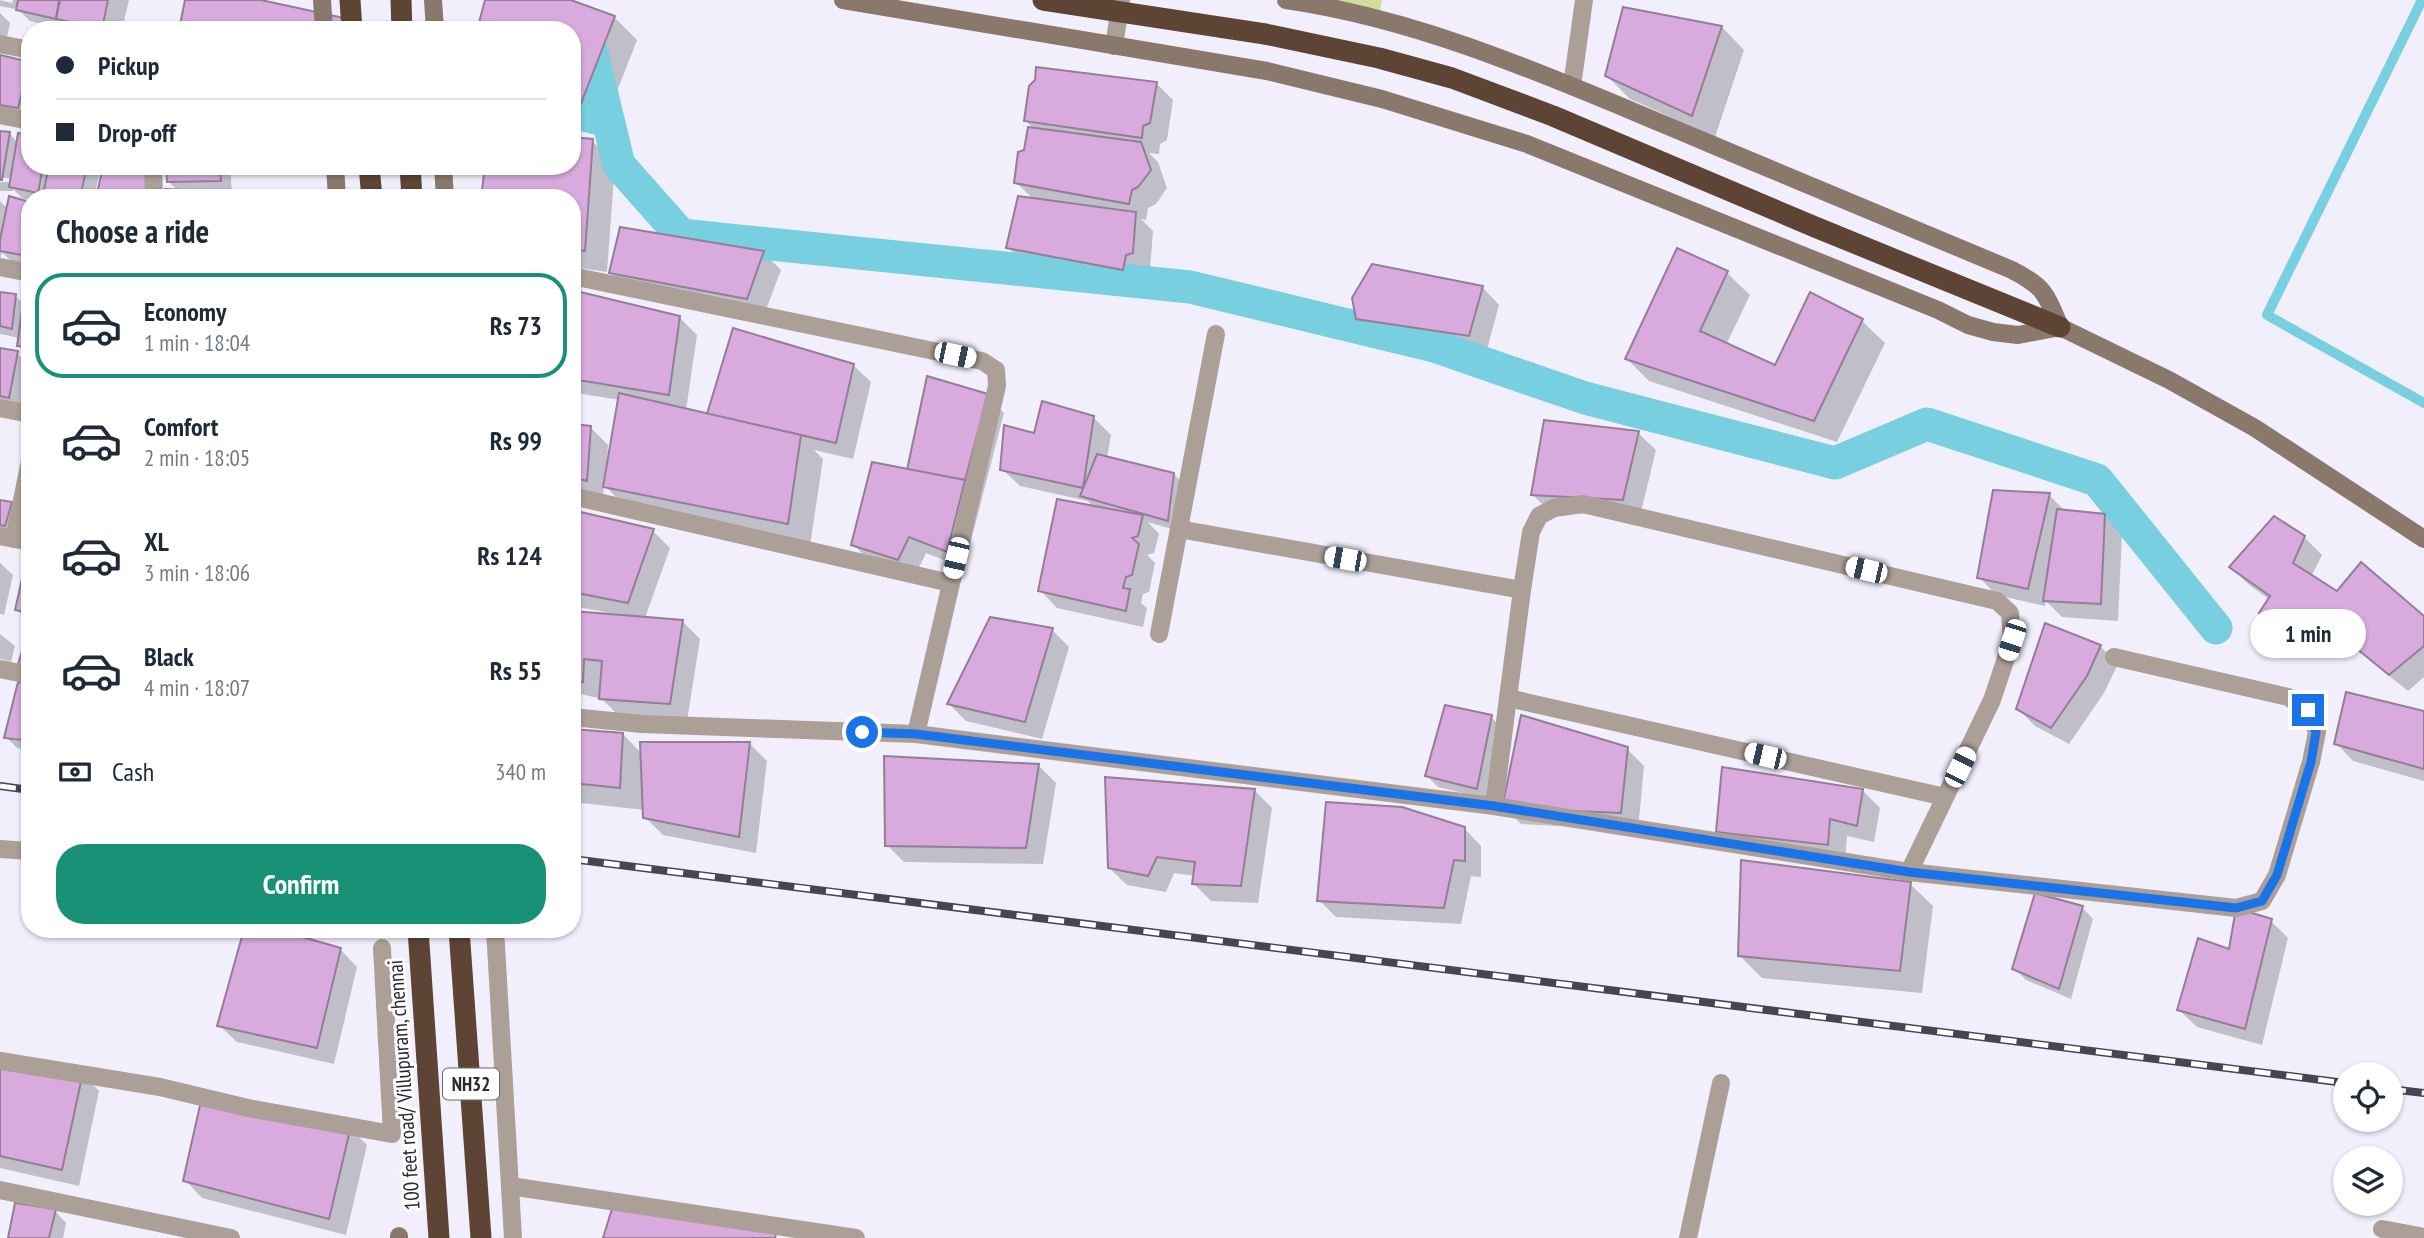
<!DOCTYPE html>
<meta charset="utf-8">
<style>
body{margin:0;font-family:"PT Sans Narrow",sans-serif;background:#f6f6f7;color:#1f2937;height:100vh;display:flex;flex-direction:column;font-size:26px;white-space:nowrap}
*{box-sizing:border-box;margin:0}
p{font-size:23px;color:#747a83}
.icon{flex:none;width:38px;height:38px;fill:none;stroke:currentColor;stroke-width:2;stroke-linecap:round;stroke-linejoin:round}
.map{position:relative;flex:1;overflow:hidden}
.side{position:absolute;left:21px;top:189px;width:560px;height:749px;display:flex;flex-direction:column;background:#fff;border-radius:28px;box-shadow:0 2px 5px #0004}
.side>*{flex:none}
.banner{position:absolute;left:21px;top:21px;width:560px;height:154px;border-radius:28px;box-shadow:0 2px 5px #0004;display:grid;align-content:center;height:154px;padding:0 35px;background:#fff}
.fabs{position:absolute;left:2333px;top:1062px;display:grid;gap:14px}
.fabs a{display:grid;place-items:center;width:70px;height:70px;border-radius:50%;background:#fff;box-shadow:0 2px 5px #0004;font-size:35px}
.end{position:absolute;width:32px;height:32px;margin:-16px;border:9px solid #1a73e8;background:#fff;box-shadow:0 0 0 4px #fff}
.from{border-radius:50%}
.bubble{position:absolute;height:49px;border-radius:24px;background:#fff;box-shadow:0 2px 5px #0004;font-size:23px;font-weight:600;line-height:49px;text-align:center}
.car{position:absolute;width:21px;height:42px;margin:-21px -10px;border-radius:9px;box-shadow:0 0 5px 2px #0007;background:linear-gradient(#fff 24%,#345 0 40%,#fff 0 76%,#345 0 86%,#fff 0)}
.banner b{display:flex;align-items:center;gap:24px;height:66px;font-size:26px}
.banner b+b{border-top:2px solid #e0e1e3}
.banner i{width:18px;height:18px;background:#1f2937}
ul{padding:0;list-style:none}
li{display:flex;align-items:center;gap:21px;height:105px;margin:0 14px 10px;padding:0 21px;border:4px solid transparent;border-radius:28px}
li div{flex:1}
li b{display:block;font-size:26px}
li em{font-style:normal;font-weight:600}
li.selected{border-color:#199176}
li>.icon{width:63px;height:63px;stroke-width:1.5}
h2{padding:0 35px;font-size:32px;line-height:84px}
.pay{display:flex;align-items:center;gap:18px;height:77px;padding:0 35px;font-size:26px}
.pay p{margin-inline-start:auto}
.button{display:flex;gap:14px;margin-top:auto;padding:14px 35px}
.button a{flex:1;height:80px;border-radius:28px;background:#199176;color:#fff;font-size:28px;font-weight:600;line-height:80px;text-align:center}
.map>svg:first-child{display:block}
.green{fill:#d2dd9c}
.shadow{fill:#0003}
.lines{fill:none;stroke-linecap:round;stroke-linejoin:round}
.stream{stroke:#78cfdf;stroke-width:10}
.canal{stroke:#78cfdf;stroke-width:33}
.building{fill:#d8aade;stroke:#937e96;stroke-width:2}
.street{stroke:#ac9f97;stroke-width:18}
.secondary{stroke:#8a786c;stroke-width:18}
.highway{stroke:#5d4434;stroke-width:21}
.rail-casing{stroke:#464551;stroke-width:8}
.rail{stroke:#fefefe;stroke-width:5;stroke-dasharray:16;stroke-linecap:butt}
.highway-bridge{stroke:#5d4434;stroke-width:21}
.route{stroke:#1a73e8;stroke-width:9}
.labels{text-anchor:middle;stroke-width:6;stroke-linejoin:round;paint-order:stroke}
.shield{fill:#fefefe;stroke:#696871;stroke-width:2}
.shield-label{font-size:19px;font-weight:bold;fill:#292834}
.street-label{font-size:21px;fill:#292834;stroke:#fefefe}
</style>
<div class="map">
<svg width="2424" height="1238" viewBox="0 0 2424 1238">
<rect width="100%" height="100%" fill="#f1effc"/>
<path class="green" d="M1294 0H1382L1380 12Z"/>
<g class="shadow">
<path d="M0 0 12 3 13 0H129L122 30H67L30 21 16 7 15 9 0 6Z"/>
<path d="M486 0H565L614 17 637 40 603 127 572 112V30Z"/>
<path d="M1624 9 1722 27 1744 50 1715 137 1630 99 1607 76Z"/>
<path d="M0 13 10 23 5 47 0 46Z"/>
<path d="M0 61 30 64 29 118 0 111Z"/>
<path d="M1156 83 1173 100 1167 140 1160 144 1159 154 1149 153 1158 162 1167 188 1156 204 1148 208 1146 220 1141 219 1153 231 1150 270 1143 272 1140 286 1025 265 1008 247 1034 200 1016 182 1034 129 1026 121Z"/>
<path d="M0 132 10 134 18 143 30 166H101L94 198H30V200L22 198 13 189V191H0V182H10V178H0Z"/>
<path d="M592 141 615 163 607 272 572 267V166Z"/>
<path d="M167 166H230L232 193H237L241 198H211L210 192H200L205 198H167L178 191 168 181Z"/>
<path d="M0 201 8 209 30 204V265L11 261 2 252 0 260Z"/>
<path d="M622 229 764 253 781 270 764 315 629 290 611 273Z"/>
<path d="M1677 250 1727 273 1750 295 1726 345 1776 367 1811 295 1862 321 1885 343 1837 442 1649 381 1627 359Z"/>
<path d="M1482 287 1499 305 1486 353 1375 336 1357 318Z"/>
<path d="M572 292 680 318 697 335 686 410 713 417 853 365 871 382 853 459 814 450 823 459 810 546 628 509 604 485 603 497 572 489V426L591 428 608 445 607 460H610L620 400 576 393 572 389V350L574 347 572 346Z"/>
<path d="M0 293 15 296 25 305 30 298V356L19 346 20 338 0 334Z"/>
<path d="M0 350 17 353 29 365 20 409 0 404Z"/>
<path d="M987 396 1004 413 964 568 926 553 915 576 870 562 853 544 909 472Z"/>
<path d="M1093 417 1111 435 1107 458 1174 474 1185 486 1179 531 1148 522 1159 534 1154 553 1147 555 1155 563 1149 592 1143 594 1141 603 1147 608 1143 627 1057 608 1040 590 1094 507 1088 501 1020 486 1002 469 1035 435Z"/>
<path d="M1638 433 1656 450 1640 516 1550 512 1532 494Z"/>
<path d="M2049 495 2066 512 2104 516 2122 533 2118 621 2062 617 2046 601 2045 606 1996 595 1979 577Z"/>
<path d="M0 502 11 504 22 515 16 537 0 533Z"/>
<path d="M572 512 653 531 670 548 645 618 682 621 700 639 687 721 618 715 602 699 572 692V613L615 616 616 614 572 606Z"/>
<path d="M2304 537 2322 555 2311 577 2337 594 2424 618V677L2408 691 2342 638 2328 630 2316 651 2278 630 2261 613 2270 600 2248 584 2231 567Z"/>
<path d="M0 563 13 575 4 615 0 614Z"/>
<path d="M30 563V622L17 610Z"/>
<path d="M2046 625 2100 646 2118 664 2104 693 2069 744 2035 726 2018 709Z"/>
<path d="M1052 630 1069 647 1042 739 966 721 949 704Z"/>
<path d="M0 634 15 646 11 662 0 659Z"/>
<path d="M30 687V750L17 748 6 737Z"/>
<path d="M2424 713V781L2353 761 2336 743Z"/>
<path d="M1491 717 1502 728 1488 799 1438 787 1427 776Z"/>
<path d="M572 731 623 734 642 754 749 743 767 761 756 853 663 835 645 817V810L572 802Z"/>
<path d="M1627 749 1644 766 1638 830 1521 824 1504 807Z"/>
<path d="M1039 766 1056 783 1043 864 904 862 887 845Z"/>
<path d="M1254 790 1272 808 1258 903 1211 901 1194 884 1195 876 1174 873 1166 892 1127 885 1109 868Z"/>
<path d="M1863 791 1880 808 1874 842 1847 836 1845 862 1735 848 1717 831Z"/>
<path d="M1464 828 1481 846V877L1471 876 1461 924 1336 917 1319 900Z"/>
<path d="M1910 884 1933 906 1922 993 1762 978 1740 956Z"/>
<path d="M2082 907 2093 919 2071 999 2026 980 2014 968Z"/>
<path d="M2271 921 2288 938 2262 1045 2197 1027 2179 1010 2230 951Z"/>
<path d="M340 949 357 967 334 1064 237 1042 219 1025Z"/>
<path d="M0 1064 82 1074 99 1091 79 1186 0 1168Z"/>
<path d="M350 1128 367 1145 346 1235 202 1198 185 1180Z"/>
<path d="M55 1211 66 1223 63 1238H10Z"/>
</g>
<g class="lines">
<path class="stream" d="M2422 0 2267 315 2424 403"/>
<g class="canal">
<path d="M587 33 619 165 681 235 1190 287 1434 346 1585 398 1835 463 1927 424 2097 480 2216 628"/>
<path d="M572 112 608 121"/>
</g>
</g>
<g class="building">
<path d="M18 0H59L56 19 16 10Z"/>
<path d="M60 0H108L102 29 56 19Z"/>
<path d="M185 0H261L344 18V30H179Z"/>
<path d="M485 0H571L615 16 580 106 572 102V30H477Z"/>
<path d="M1623 7 1722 26 1692 116 1605 76Z"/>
<path d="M0 55 30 62 18 108 0 105Z"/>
<path d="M1036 67 1157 82 1150 123 1143 126 1142 138 1024 121 1029 86 1035 80Z"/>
<path d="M1028 127 1141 142 1151 170 1138 187 1132 190 1129 204 1014 183 1018 152 1024 150Z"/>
<path d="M0 131 10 132 2 180H0Z"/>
<path d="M18 133 30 136V166H43L38 193 9 187Z"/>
<path d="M572 137 593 139 585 251 572 249V198H481L485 166H572Z"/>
<path d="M49 166H87L80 198 43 194Z"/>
<path d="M103 166H147V198H96Z"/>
<path d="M166 166H220L221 181 167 182Z"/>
<path d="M165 189 201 191V198H165Z"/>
<path d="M237 191 238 198H209V193Z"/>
<path d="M9 196 30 202V217L22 255 0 251V240Z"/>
<path d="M1018 196 1136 212 1133 253 1126 255 1123 270 1006 248Z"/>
<path d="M620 227 764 251 747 299 609 273Z"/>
<path d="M1677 248 1728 271 1700 331 1775 365 1810 292 1863 319 1814 421 1625 359Z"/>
<path d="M1372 264 1483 286 1469 336 1356 319 1352 298Z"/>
<path d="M572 290 680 316 669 395 572 379V347L577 337 572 336Z"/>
<path d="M0 292 16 294 12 329 0 326Z"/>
<path d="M24 296H30V347L17 346Z"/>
<path d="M733 328 854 364 836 443 707 414Z"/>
<path d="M0 348 18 351 9 398 0 396Z"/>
<path d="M927 376 988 394 965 480 907 470Z"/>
<path d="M619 393 801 435 788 524 603 487Z"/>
<path d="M1042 401 1094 416 1083 488 1000 470 1004 425 1034 433Z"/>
<path d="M1544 420 1639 431 1623 500 1531 495Z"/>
<path d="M572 424 591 426 587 481 572 477Z"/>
<path d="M1097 454 1174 473 1168 521 1080 496Z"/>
<path d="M872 462 965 480 947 552 909 537 898 560 851 545Z"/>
<path d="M1993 490 2050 493 2028 589 1977 578Z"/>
<path d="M1057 499 1143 515 1138 536 1132 538 1139 544 1132 575 1126 577 1123 588 1130 589 1126 611 1038 591Z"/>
<path d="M0 500 12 502 5 526 0 525Z"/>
<path d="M2057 509 2105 514 2101 604 2043 601Z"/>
<path d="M572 510 654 529 628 603 572 592Z"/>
<path d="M2274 516 2305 536 2293 563 2337 591 2361 562 2424 616V646L2389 675 2323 621 2310 614 2299 635 2259 613 2270 596 2229 567Z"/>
<path d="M26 561H30V613L15 610Z"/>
<path d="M572 611 683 620 670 704 599 699 602 661 584 659 583 682 572 680Z"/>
<path d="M990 617 1053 628 1025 722 947 704Z"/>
<path d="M2045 623 2101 645 2087 676 2051 728 2016 709Z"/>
<path d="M30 627V665L29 669 17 667Z"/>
<path d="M18 682 30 685V741L4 738Z"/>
<path d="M2346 692 2424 711V769L2334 744Z"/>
<path d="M1445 705 1492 715 1477 789 1425 776Z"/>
<path d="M1521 715 1628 747 1621 813 1502 808Z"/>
<path d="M572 729 623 733 620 788 572 783Z"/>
<path d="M640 742H750L739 837 643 818Z"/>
<path d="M884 756 1039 764 1026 848 885 846Z"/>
<path d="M1722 767 1863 789 1857 826 1830 819 1828 845 1716 832Z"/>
<path d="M1105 777 1255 789 1241 886 1192 884 1195 862 1157 857 1148 876 1108 868Z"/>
<path d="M1326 802 1402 807 1465 827V861L1454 860 1444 908 1317 901Z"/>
<path d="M1741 860 1911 882 1900 971 1738 956Z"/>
<path d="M2035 893 2083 906 2059 989 2012 969Z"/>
<path d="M2236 908 2272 919 2245 1029 2177 1010 2198 938 2229 949Z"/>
<path d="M244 929H274L341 948 317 1048 217 1026Z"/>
<path d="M0 1062 83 1072 62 1170 0 1156Z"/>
<path d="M203 1092 351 1126 329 1219 183 1181Z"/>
<path d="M615 1199 777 1229 775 1238H603Z"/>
<path d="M15 1203 56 1209 49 1238H8Z"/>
</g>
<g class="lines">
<g class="street">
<path d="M0 44 30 50"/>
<path d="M1114 46 1121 0"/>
<path d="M1572 86 1584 0"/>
<path d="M0 115 30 121"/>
<path d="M153 166 154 198"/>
<path d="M0 267 30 273"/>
<path d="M572 276 982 361 996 370 997 386 916 734"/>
<path d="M0 408 30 414"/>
<path d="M572 496 950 583"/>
<path d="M1179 529 1522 590"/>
<path d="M0 536 30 542"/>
<path d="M14 539 30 461"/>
<path d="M1159 634 1216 334"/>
<path d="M0 669 30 675"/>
<path d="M1508 698 1945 797"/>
<path d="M572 717 642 724 916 734 1494 806 1909 872 2236 908 2262 901 2277 875 2311 762 2317 732 2308 710 2288 697 2114 657"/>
<path d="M1494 806 1522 590 1531 532 1539 516 1554 508 1583 504 1997 601 2010 613 2012 640 1992 700 1909 872"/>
<path d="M0 849 30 851"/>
<path d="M495 929 513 1238"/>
<path d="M0 1061 160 1087 248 1108 392 1134 382 948"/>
<path d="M510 1186 856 1238"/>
<path d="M0 1190 231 1238"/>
<path d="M2382 1229 2424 1237"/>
<path d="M1688 1238 1721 1083"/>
</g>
<g class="secondary">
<path d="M322 0 324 30"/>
<path d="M433 0 435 30"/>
<path d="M843 0 1267 71 1382 99 1527 144 1938 310 1968 325 1993 332 2018 335 2060 327 2169 380 2255 428 2424 539"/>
<path d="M1286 0C1418 19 1541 73 1663 124 1779 173 1895 221 2012 270 2045 287 2046 294 2060 327"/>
<path d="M335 166 337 198"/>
<path d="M443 166 445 198"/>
<path d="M399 1236V1238"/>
</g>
<g class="highway">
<path d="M350 0 352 30"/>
<path d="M401 0 402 30"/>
<path d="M1265 34 1379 58 1452 78 1553 116 1815 227 2060 327"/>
<path d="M369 166 372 198"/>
<path d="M410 166 412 198"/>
<path d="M418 929 439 1238"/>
<path d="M459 929 481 1238"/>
</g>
<g class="rail-casing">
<g id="rail">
<path d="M0 786 30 790"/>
<path d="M572 859 2345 1083"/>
<path d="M2390 1089 2424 1093"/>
</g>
</g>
<use href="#rail" class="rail"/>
<path class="highway-bridge" d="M1043 0 1265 34"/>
</g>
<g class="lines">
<path class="route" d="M862 732 916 734 1494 806 1909 872 2236 908 2262 901 2277 875 2311 762 2316 732 2308 710"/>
</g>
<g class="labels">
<rect class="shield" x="443" y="1068.5" width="56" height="31" rx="5"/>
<g class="shield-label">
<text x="471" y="1091">NH32</text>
</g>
<g class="street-label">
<text transform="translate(404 1085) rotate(-94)" y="7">100 feet road/ Villupuram, chennai</text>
</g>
</g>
</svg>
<div class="fabs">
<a><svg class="icon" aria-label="locate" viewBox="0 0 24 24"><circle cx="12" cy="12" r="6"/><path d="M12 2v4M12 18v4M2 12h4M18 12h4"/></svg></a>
<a><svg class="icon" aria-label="layers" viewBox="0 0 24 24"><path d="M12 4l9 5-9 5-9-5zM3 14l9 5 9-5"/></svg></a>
</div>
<i class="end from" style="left:862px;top:732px"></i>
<i class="end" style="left:2308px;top:710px"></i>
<div class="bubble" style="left:2250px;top:609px;width:116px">1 min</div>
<i class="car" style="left:955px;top:355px;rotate:102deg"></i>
<i class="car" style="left:956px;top:558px;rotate:193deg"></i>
<i class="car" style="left:1345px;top:559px;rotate:280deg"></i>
<i class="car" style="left:1866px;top:570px;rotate:283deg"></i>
<i class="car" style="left:2012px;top:640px;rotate:198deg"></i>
<i class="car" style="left:1765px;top:756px;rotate:283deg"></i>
<i class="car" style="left:1960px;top:767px;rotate:26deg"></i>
<div class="banner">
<b><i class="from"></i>Pickup</b>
<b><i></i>Drop-off</b>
</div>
<section class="side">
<h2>Choose a ride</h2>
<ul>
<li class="selected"><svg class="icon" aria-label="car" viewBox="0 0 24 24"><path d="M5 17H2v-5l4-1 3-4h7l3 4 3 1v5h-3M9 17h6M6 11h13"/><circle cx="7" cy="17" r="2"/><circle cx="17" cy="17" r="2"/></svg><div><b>Economy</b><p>1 min · 18:04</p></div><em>Rs 73</em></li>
<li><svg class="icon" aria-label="car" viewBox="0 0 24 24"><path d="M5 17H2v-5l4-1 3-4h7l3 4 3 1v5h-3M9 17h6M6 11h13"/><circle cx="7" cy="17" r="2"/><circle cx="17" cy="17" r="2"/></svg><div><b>Comfort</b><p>2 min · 18:05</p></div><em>Rs 99</em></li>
<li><svg class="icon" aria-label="car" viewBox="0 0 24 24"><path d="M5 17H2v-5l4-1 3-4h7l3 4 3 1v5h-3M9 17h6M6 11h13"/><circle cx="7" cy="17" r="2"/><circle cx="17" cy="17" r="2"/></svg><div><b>XL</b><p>3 min · 18:06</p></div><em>Rs 124</em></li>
<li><svg class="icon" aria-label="car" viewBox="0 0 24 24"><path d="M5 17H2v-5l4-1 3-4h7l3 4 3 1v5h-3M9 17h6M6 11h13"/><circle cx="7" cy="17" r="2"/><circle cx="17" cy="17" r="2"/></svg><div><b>Black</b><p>4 min · 18:07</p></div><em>Rs 55</em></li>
</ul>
<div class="pay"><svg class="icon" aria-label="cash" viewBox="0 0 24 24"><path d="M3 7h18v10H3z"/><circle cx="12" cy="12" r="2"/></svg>Cash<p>340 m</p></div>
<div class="button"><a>Confirm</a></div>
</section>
</div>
